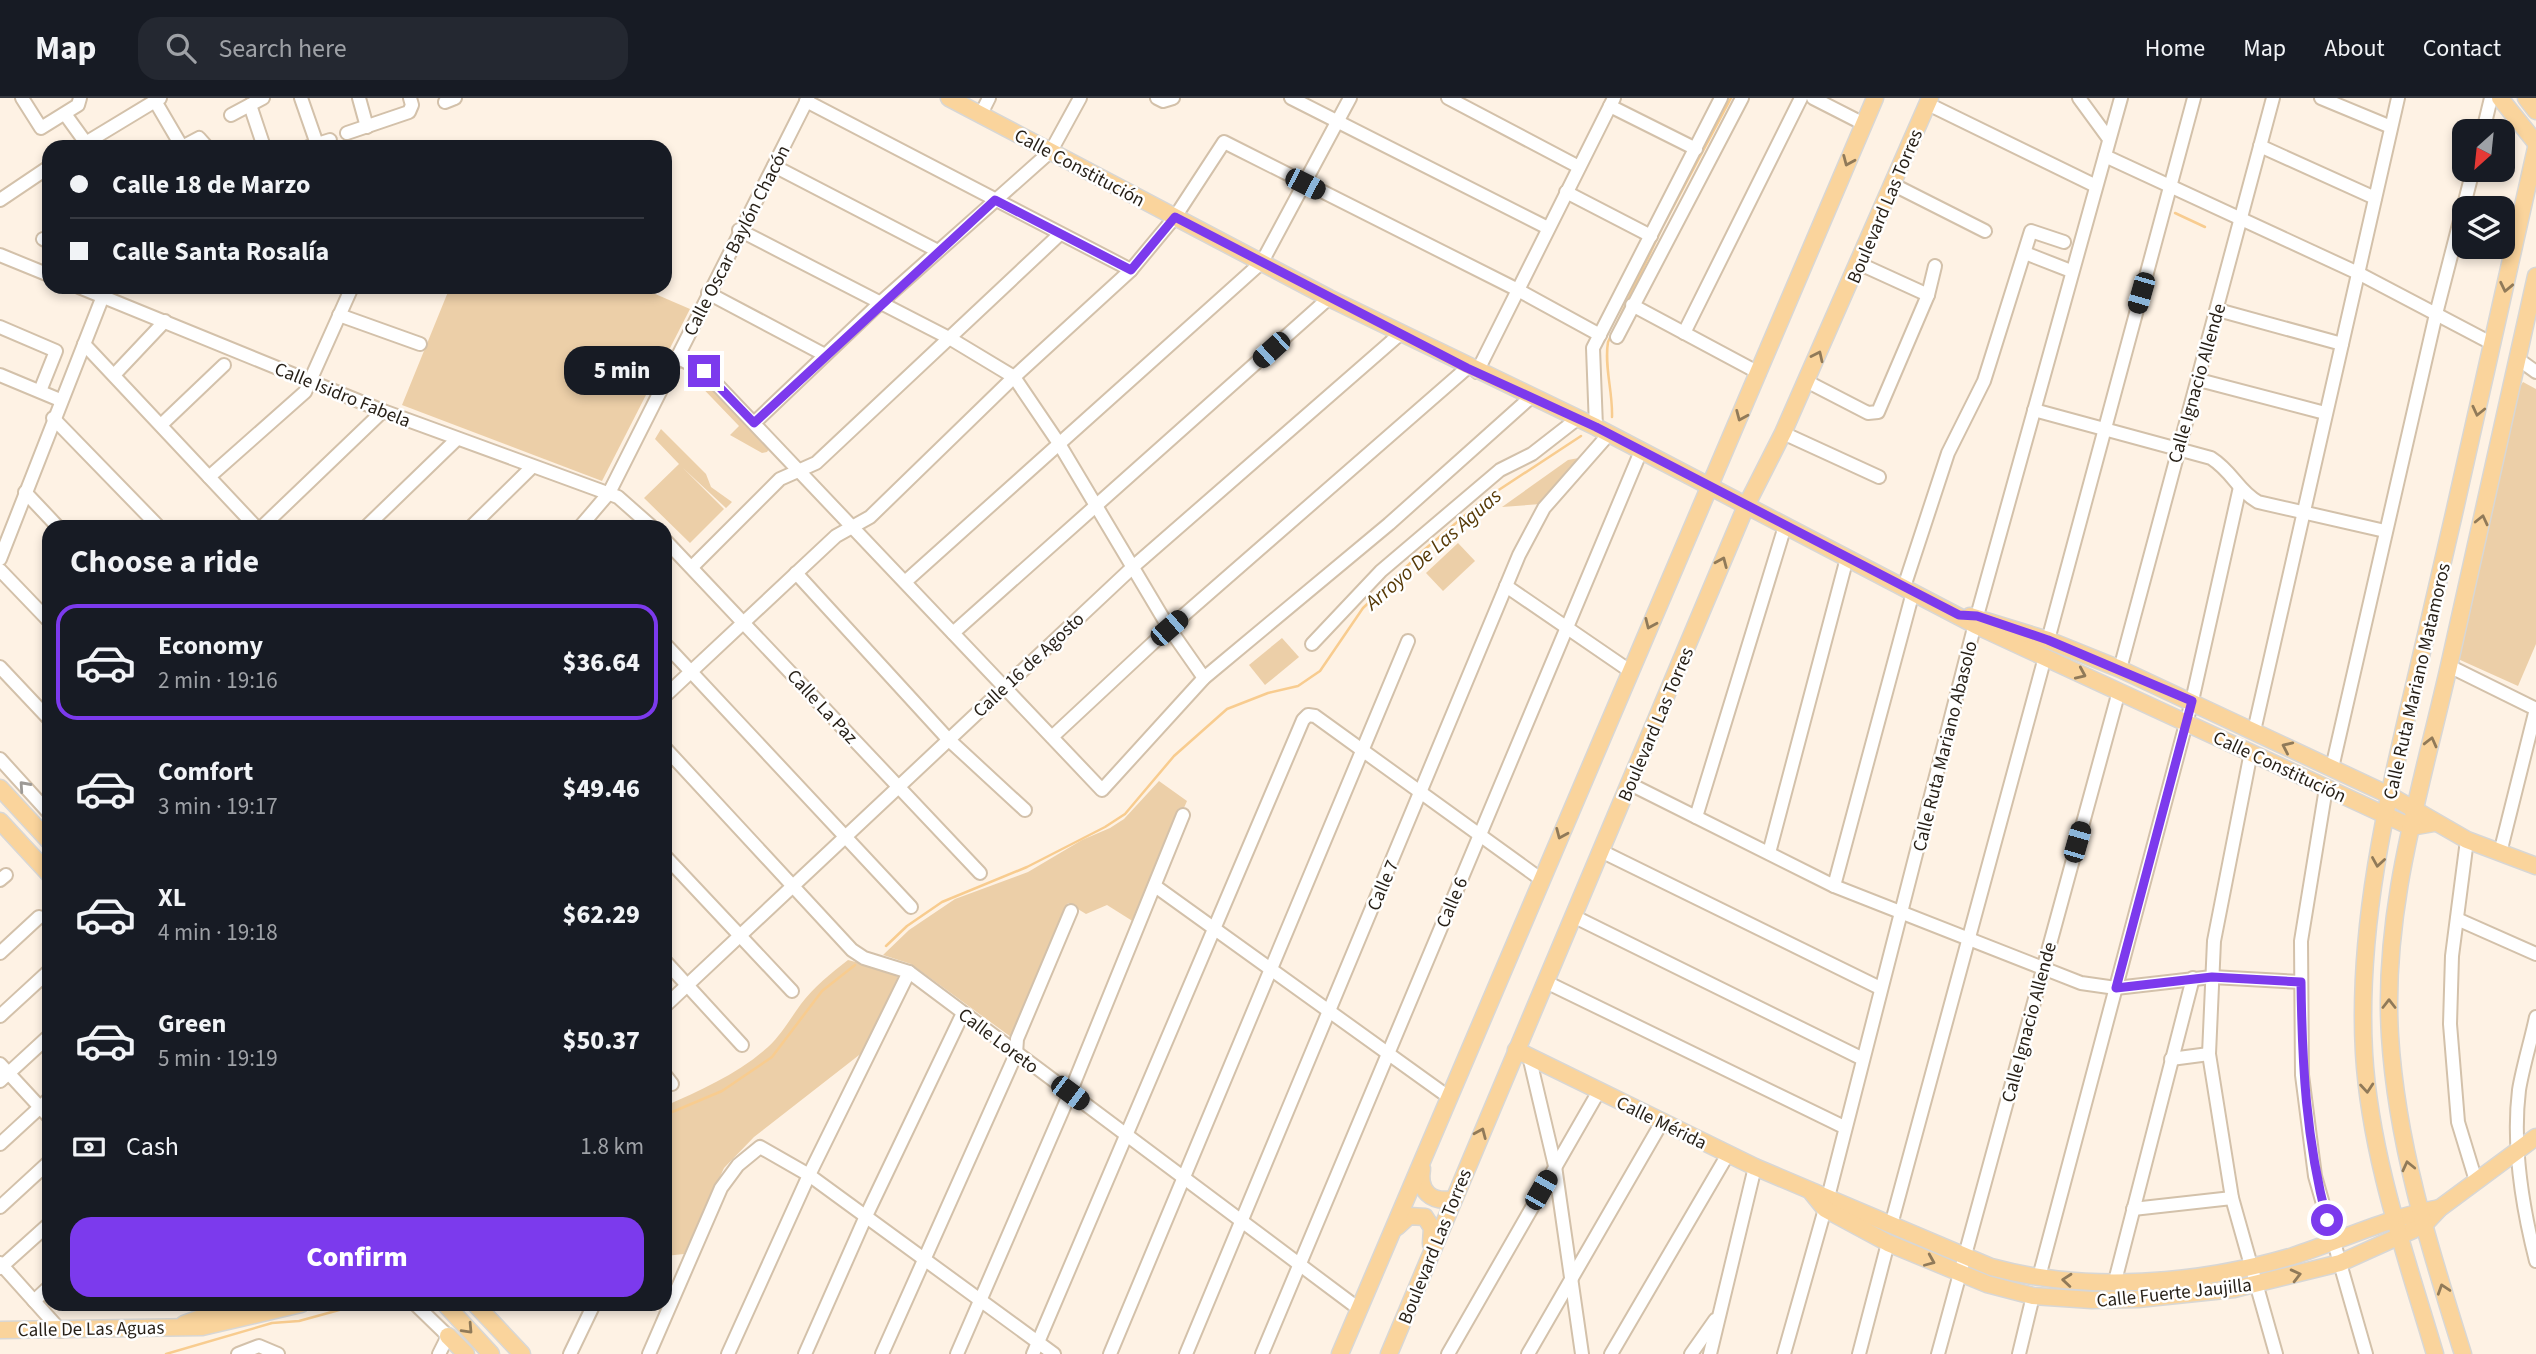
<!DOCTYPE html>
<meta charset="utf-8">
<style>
body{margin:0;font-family:"Source Sans 3",sans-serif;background:#242831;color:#f1f3f6;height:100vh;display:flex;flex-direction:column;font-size:26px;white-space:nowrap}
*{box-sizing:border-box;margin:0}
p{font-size:23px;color:#9ea1a6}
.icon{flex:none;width:38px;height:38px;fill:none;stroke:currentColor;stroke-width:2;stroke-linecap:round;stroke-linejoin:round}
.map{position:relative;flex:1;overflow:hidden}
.panel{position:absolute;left:42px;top:422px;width:630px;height:791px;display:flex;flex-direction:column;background:#171b24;border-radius:21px;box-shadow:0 4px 10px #0003}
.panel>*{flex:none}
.hud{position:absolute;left:42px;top:42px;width:630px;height:154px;border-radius:21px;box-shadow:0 4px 10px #0003;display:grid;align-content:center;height:154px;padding:0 28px;background:#171b24}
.needle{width:46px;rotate:207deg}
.buttons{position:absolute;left:2452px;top:21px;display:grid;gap:14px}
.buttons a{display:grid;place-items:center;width:63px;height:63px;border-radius:14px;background:#171b24;box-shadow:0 4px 10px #0003;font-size:35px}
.end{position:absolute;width:32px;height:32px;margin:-16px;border:9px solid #7c3aed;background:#fff;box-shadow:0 0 0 4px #fff}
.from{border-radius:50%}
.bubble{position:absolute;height:49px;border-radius:21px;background:#171b24;box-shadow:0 4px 10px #0003;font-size:23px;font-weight:800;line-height:49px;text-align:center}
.car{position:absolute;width:21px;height:42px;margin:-21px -10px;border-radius:9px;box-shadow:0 0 5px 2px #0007;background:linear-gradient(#222 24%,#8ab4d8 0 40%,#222 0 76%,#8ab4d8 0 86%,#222 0)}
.hud b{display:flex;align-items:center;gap:24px;height:66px;font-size:26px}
.hud b+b{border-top:2px solid #363941}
.hud i{width:18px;height:18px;background:#f1f3f6}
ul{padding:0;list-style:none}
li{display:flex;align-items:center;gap:21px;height:116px;margin:0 14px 10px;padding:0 14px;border:4px solid transparent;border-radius:21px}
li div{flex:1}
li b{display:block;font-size:26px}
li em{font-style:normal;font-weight:800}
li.active{border-color:#7c3aed}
li>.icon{width:63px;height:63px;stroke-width:1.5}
h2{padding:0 28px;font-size:32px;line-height:84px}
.pay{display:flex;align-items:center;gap:18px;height:77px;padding:0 28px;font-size:26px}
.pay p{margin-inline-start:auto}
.primary-button{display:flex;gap:14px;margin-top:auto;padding:14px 28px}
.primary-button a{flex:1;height:80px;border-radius:21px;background:#7c3aed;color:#fff;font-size:28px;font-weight:800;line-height:80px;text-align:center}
header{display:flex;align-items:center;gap:42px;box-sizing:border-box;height:98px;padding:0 35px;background:#171b24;border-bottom:2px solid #363941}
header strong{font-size:33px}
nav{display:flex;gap:38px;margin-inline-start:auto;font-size:24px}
.search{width:490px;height:63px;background:#242831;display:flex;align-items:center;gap:18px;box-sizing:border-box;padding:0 24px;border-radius:21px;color:#9ea1a6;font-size:26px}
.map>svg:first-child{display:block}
.green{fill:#eccfa8}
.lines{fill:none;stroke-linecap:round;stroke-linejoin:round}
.stream{stroke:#f8cc8f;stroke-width:2.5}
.minor-casing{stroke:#d3c1aa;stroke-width:16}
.major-casing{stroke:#d8d7d5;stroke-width:19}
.minor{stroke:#fff;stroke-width:12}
.major{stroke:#fad49c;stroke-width:16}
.oneway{stroke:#907a59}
.oneway2{stroke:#9d9a96}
.route{stroke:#7c3aed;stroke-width:9}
.labels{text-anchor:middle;stroke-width:5;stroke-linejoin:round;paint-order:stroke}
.street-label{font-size:19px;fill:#261f16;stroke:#fff}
.water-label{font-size:21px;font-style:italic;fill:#563906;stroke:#fff}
</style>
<header>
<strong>Map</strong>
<div class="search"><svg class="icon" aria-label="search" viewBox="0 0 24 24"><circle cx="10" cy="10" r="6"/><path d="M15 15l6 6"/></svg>Search here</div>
<nav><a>Home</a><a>Map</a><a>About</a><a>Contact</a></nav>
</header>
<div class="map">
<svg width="2536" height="1256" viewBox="0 0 2536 1256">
<rect width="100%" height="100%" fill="#fef2e4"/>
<g class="green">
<path d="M450 189H639L690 211 602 383 402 307Z"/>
<path d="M689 276 699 278 769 351 767 354 762 355 730 337 739 328Z"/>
<path d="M2523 284 2536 291V546L2518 588 2458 561 2517 293Z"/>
<path d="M661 331 706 376 711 389 732 404 726 410 683 370 724 411 690 445 644 400 679 366 655 341Z"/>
<path d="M1584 359 1541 406 1502 409 1568 362Z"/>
<path d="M1458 445 1475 463 1443 493 1426 475Z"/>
<path d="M1282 540 1299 559 1265 587 1249 567Z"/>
<path d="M1159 683 1187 703 1134 824 1107 807 1086 816 1068 805 1011 939 911 866 883 857 909 832 955 801 1028 774 1082 742 1110 730 1124 721Z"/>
<path d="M848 862 886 872 898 879 863 954 754 1039 724 1070 684 1156 665 1158V1008C701 992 738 976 768 949 782 936 790 921 801 906 814 889 831 875 848 862Z"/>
</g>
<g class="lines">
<g class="stream">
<path d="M2175 115 2205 129"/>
<path d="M1612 319C1613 294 1604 269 1608 244L1662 130 1731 0"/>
<path d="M886 848 907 828 942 804 1027 769 1105 729 1125 716 1174 658 1227 611 1268 595 1298 588 1320 573 1363 510 1424 452 1482 403 1581 338"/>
<path d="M665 1017 722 993 772 959 822 893 855 867"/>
<path d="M166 1256 272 1225 299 1223 361 1206"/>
</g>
<g class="minor-casing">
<g id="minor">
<path d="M22 0 41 30 78 7 80 0"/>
<path d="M301 0 317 46"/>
<path d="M359 0 367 29"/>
<path d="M1157 0 1163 3 1173 0"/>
<path d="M1291 0 1548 130"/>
<path d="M1448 0 1579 69"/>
<path d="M1813 0 1864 26"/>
<path d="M2079 0 2109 41"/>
<path d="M2321 0 2391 29"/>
<path d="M155 3 182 49"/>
<path d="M806 3 1131 172"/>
<path d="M445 4 455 0"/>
<path d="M1928 6 2096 88"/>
<path d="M250 7 264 49"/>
<path d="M1610 8 1696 51"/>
<path d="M65 16 86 45"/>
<path d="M981 16 989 0"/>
<path d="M231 17 263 0"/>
<path d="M2483 33 2491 0"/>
<path d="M347 35 409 14 412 7 410 0"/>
<path d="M2260 48 2375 100"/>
<path d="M79 49 160 0"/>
<path d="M182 49 199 40 207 49"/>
<path d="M308 49 330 42"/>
<path d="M2105 58 2358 175 2493 246"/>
<path d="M774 68 938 153"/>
<path d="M1894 87 1985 133"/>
<path d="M1566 94 1651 138"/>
<path d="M0 102 49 69"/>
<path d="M739 132 951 241 1014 279 1058 344 1169 530 1204 580"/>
<path d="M43 141 49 144"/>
<path d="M2025 155 2071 173"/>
<path d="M0 157 49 177"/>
<path d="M1860 166 1928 197"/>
<path d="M79 189 383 313 618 399 652 429"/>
<path d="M708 195 825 257"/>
<path d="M1632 207 1759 275"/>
<path d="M2218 212 2342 246"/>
<path d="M339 217 420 246"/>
<path d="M0 229 56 253 40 293"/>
<path d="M1684 235 1801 0"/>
<path d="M1617 239 1742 0"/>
<path d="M84 246 256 429"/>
<path d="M676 259 704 273 1102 692 1204 580 1389 426 1531 299"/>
<path d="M2518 261 2536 274"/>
<path d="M1477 274 1614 0"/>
<path d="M0 277 60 302"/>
<path d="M114 277 165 223"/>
<path d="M2199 282 2325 315"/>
<path d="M1806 283 1868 315 1878 314 1928 197 1935 168"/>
<path d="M2034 312 2211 360C2233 374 2238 393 2258 404L2385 433"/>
<path d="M53 320 159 429"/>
<path d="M754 325 880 205 1051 53 1080 0"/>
<path d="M161 327 224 267"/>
<path d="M1596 329 1593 250 1721 0"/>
<path d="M1783 335 1879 379"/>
<path d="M209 379 305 294 352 189"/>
<path d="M25 394 58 429"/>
<path d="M262 429 383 313"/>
<path d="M366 429 457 341"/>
<path d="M471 429 532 369"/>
<path d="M580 429 609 395 808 0"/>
<path d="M665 442 980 775"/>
<path d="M0 461 103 198"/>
<path d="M692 469 780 381 816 365 1060 136"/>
<path d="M0 472 49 523"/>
<path d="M796 475 948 641 1025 712"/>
<path d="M905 484 1262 164 1350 0"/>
<path d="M1506 488 1630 573"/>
<path d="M1904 489 1948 355 1984 283 2031 133 2064 144"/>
<path d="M953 535 1329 200"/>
<path d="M2048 542 2194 0"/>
<path d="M665 546 911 809"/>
<path d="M1312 546 1381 473 1500 372 1532 356 1577 321"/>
<path d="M2449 568 2536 611"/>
<path d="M0 569 49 621"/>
<path d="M2120 571 2273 0"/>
<path d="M665 598 836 438 870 419 1014 279 1131 172 1175 119 1224 44 1516 191 1600 237"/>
<path d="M2254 633 2398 0"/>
<path d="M1052 639 1169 530 1467 270"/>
<path d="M665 650 852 852 864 860 909 874 1359 1211"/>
<path d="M2251 654 2214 843 2209 956 2232 1100 2276 1256"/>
<path d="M0 661 49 715"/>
<path d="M2332 670 2436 216 2473 72"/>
<path d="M1630 686 1834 788 2081 885 2116 890 2212 879 2301 884"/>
<path d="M2326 690 2301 843 2302 977 2315 1078 2366 1256"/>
<path d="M1696 719 1785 428"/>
<path d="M2467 742 2452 858 2450 926 2458 1024 2476 1083"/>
<path d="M1603 754 1880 890"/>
<path d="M1769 755 1847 460"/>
<path d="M2500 755 2536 611"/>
<path d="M665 758 792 893"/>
<path d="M0 782 6 777"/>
<path d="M1155 788 1450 1000"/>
<path d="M1834 788 1913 494"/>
<path d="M1575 819 1863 961"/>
<path d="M2457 821 2536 856"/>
<path d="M0 855 39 819"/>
<path d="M665 863 742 947"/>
<path d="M1546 884 1844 1029"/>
<path d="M665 908 1134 468 1400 236"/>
<path d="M0 918 49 873"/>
<path d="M2536 919C2531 943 2523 968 2519 992 2512 1049 2522 1108 2536 1163"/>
<path d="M1529 958 1555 1068 1582 1256"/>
<path d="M2171 961 2209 956"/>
<path d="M0 966 49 1019"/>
<path d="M665 977 672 986"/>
<path d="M0 983 49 938"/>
<path d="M0 1046 49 1001"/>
<path d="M0 1109 49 1064"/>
<path d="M2133 1111 2232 1100"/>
<path d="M1891 1127 2045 559"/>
<path d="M0 1165 61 1233"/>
<path d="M0 1170 49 1126"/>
<path d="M2039 1179 2192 603 2240 389"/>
<path d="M2115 1183 2193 880"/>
<path d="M34 1203 49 1189"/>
<path d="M415 1206 448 1238 439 1256"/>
<path d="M238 1256 259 1248 278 1256"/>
<path d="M570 1256 594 1206"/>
<path d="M649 1256 721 1090 738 1067 760 1049 809 1077 1054 1256"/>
<path d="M728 1256 809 1077 909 874"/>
<path d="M805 1256 866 1118 963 915"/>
<path d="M882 1256 1016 956 1017 941 1071 813"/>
<path d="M957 1256 1070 995 1183 717"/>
<path d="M1033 1256 1303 622 1308 617 1315 618 1542 782"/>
<path d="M1110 1256 1408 543"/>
<path d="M1186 1256 1519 457 1544 410 1609 336"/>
<path d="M1262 1256 1641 353"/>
<path d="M1448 1256 1599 993"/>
<path d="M1528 1256 1662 1024"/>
<path d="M1611 1256 1728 1056"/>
<path d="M1691 1256 1715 1222"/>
<path d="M1710 1256 1755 1069"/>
<path d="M1784 1256 1825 1111 1977 518 2121 0"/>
<path d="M1859 1256 1888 1145"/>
<path d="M1938 1256 2119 593"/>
<path d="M2019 1256 2033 1198"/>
</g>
</g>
<g class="major-casing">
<g id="major">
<path d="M949 0 1329 200 1596 329 1975 527 2411 729 2434 725"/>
<path d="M2500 0 2536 45"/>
<path d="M2526 0 2536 13"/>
<path d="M1970 518 2048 542 2120 571 2389 697 2467 742 2536 768"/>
<path d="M0 690 49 743"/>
<path d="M0 723 49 776"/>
<path d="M1516 952 1755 1069 1991 1169C2086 1195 2199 1186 2293 1158 2342 1142 2389 1119 2440 1110"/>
<path d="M1422 1071C1418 1093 1431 1105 1453 1101"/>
<path d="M1812 1095 1825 1111 1888 1145 1987 1186 2033 1198 2092 1202 2138 1201 2234 1191 2340 1165 2424 1127 2440 1110 2536 1039"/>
<path d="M1397 1129 1409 1118 1425 1119 1432 1130 1431 1146"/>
<path d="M445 1206 491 1256"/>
<path d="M475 1206 522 1256"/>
<path d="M184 1226 239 1206"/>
<path d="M0 1232 202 1229 301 1206"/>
<path d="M448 1238 466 1256"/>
<path d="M1340 1256 1875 0"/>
<path d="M1389 1256 1746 408 1783 335 1930 0"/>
<path d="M2435 1256C2406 1158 2370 1058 2364 955 2356 810 2396 668 2428 528 2465 369 2501 210 2536 50"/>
<path d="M2463 1256C2430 1151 2397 1049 2390 938 2382 811 2421 691 2449 568 2479 438 2508 308 2536 178"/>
</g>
</g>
<use href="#minor" class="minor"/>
<use href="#major" class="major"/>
</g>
<defs><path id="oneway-chevron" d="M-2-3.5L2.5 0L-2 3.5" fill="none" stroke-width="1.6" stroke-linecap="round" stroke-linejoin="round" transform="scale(1.75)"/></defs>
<g class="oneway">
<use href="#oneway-chevron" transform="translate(1848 63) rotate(113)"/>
<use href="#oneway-chevron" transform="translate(2506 189) rotate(102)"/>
<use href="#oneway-chevron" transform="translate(1818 258) rotate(-65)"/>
<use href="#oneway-chevron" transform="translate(2478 313) rotate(103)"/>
<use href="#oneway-chevron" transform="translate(1741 318) rotate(113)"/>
<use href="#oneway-chevron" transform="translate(2482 422) rotate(-77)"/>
<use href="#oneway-chevron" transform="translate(1722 464) rotate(-67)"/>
<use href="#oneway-chevron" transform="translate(1650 526) rotate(114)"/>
<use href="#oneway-chevron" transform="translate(2081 576) rotate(24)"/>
<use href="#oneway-chevron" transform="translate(2431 644) rotate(-76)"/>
<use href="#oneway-chevron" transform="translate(2287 649) rotate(-155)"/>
<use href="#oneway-chevron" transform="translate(1561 736) rotate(113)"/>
<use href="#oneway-chevron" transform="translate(2378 764) rotate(99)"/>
<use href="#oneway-chevron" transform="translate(2389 906) rotate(-90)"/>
<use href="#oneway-chevron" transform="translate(2367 990) rotate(85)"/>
<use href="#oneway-chevron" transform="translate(1481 1035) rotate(-67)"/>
<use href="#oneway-chevron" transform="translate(2408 1068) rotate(-103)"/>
<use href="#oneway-chevron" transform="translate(1930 1163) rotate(23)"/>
<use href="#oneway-chevron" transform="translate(2296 1177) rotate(-14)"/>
<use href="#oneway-chevron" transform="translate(2067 1182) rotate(-175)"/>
<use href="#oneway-chevron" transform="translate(2443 1191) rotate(-108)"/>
<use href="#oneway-chevron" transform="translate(468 1231) rotate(47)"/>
</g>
<use class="oneway2" href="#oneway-chevron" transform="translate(24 688) rotate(-132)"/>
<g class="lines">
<path class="route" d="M704 273 754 325 995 102 1131 172 1175 119 1467 270 1596 329 1959 517 1977 518 2048 542 2192 603 2116 890 2212 879 2301 884C2302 966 2306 1042 2327 1122"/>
</g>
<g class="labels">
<g class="street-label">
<text transform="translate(1080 69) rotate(28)" y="7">Calle Constitución</text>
<text transform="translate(1884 108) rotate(-67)" y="7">Boulevard Las Torres</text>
<text transform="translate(736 142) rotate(-63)" y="7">Calle Oscar Baylón Chacón</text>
<text transform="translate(2196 285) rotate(-74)" y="7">Calle Ignacio Allende</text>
<text transform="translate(343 296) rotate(22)" y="7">Calle Isidro Fabela</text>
<text transform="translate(1028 566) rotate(-43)" y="7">Calle 16 de Agosto</text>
<text transform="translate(2416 583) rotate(-77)" y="7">Calle Ruta Mariano Matamoros</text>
<text transform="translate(823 608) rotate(47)" y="7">Calle La Paz</text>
<text transform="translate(1655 626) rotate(-67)" y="7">Boulevard Las Torres</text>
<text transform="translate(1944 648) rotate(-76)" y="7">Calle Ruta Mariano Abasolo</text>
<text transform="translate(2280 668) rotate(25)" y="7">Calle Constitución</text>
<text transform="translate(1382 787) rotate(-67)" y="7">Calle 7</text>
<text transform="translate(1451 804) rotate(-67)" y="7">Calle 6</text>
<text transform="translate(2028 924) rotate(-75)" y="7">Calle Ignacio Allende</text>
<text transform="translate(999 942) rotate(37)" y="7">Calle Loreto</text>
<text transform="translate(1662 1024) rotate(26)" y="7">Calle Mérida</text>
<text transform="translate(1434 1148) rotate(-68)" y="7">Boulevard Las Torres</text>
<text transform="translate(2174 1194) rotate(-6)" y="7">Calle Fuerte Jaujilla</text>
<text transform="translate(91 1230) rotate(-1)" y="7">Calle De Las Aguas</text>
</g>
<g class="water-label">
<text transform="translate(1433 451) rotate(-41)" y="7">Arroyo De Las Aguas</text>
</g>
</g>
</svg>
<div class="buttons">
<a><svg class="needle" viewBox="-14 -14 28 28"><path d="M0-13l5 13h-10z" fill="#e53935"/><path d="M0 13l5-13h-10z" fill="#9ea1a6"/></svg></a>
<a><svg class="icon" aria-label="layers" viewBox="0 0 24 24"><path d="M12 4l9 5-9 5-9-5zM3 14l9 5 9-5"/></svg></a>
</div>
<i class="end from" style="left:2327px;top:1122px"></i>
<i class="end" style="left:704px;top:273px"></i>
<div class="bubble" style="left:564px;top:248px;width:116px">5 min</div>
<i class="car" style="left:1305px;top:86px;rotate:117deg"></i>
<i class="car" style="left:2141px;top:195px;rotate:196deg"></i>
<i class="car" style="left:1271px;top:252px;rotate:228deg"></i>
<i class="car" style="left:1169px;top:530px;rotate:49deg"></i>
<i class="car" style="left:2077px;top:744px;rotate:16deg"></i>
<i class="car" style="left:1070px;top:995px;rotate:127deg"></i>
<i class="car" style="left:1541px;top:1092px;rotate:30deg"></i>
<div class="hud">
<b><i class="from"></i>Calle 18 de Marzo</b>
<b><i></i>Calle Santa Rosalía</b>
</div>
<section class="panel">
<h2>Choose a ride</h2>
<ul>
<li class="active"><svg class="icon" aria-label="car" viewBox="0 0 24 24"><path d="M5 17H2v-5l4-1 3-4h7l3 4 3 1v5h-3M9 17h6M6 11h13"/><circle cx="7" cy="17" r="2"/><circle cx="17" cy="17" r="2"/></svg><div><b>Economy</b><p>2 min · 19:16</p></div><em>$36.64</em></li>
<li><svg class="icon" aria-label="car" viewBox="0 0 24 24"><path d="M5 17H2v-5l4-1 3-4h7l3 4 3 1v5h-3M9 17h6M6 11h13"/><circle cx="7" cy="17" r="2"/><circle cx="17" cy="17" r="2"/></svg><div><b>Comfort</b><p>3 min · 19:17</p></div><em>$49.46</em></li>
<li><svg class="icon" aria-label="car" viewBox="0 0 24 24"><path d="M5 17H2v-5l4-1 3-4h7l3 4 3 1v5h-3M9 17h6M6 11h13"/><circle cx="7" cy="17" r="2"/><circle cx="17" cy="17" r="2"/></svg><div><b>XL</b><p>4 min · 19:18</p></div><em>$62.29</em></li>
<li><svg class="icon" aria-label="car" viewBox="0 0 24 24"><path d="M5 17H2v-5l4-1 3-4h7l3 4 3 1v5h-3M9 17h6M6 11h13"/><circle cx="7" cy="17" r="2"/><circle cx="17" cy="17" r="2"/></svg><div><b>Green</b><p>5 min · 19:19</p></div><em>$50.37</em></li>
</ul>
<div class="pay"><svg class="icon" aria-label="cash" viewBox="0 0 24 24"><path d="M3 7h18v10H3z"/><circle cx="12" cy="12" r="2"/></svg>Cash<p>1.8 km</p></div>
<div class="primary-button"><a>Confirm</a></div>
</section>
</div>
